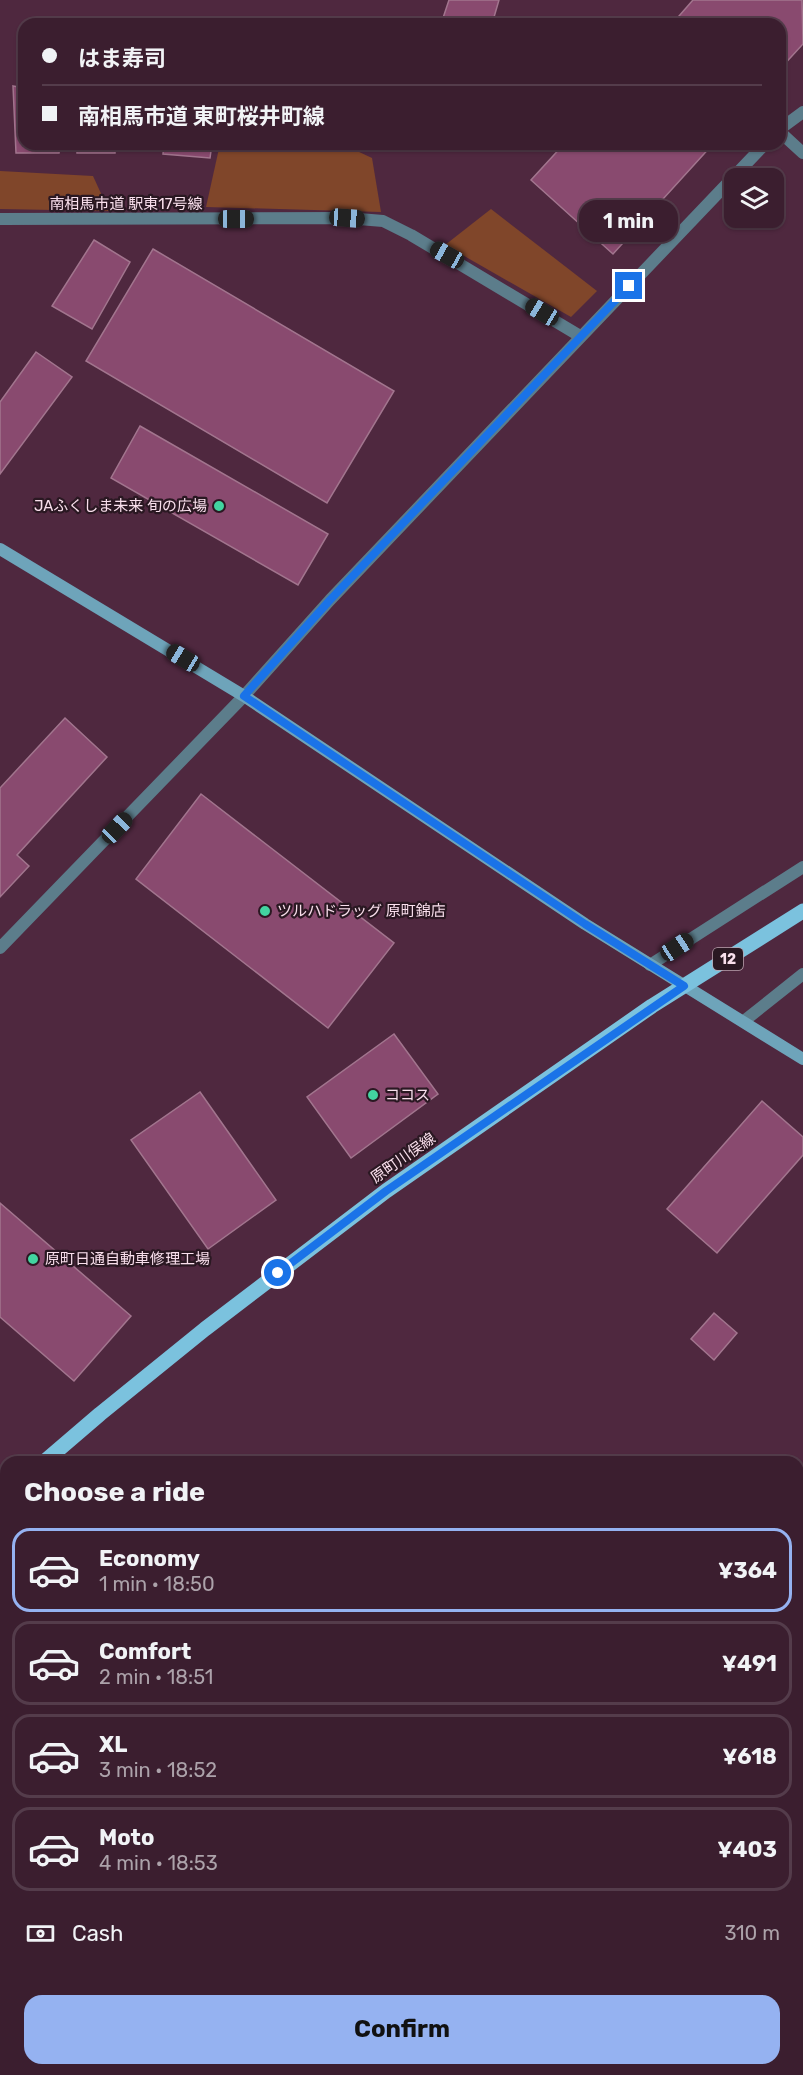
<!DOCTYPE html>
<meta charset="utf-8">
<style>
body{margin:0;font-family:Rubik,"Noto Sans JP",sans-serif;background:#462b3b;color:#f1f3f6;height:100vh;display:flex;flex-direction:column;font-size:22px;white-space:nowrap}
*{box-sizing:border-box;margin:0}
p{font-size:20px;color:#aca2aa}
.icon{flex:none;width:33px;height:33px;fill:none;stroke:currentColor;stroke-width:2;stroke-linecap:round;stroke-linejoin:round}
.map{position:relative;flex:1;overflow:hidden}
.drawer{position:absolute;left:0px;top:1456px;width:804px;height:620px;display:flex;flex-direction:column;background:#3b1e2f;border-radius:18px 18px 0 0;box-shadow:0 2px 4px #0004,0 0 0 2px #543c4b}
.drawer>*{flex:none}
.guide{position:absolute;left:18px;top:18px;width:768px;height:132px;border-radius:18px;box-shadow:0 2px 4px #0004,0 0 0 2px #543c4b;display:grid;align-content:center;height:132px;padding:0 24px;background:#3b1e2f}
.controls{position:absolute;left:724px;top:168px;display:grid;gap:12px}
.controls a{display:grid;place-items:center;width:60px;height:60px;border-radius:12px;background:#3b1e2f;box-shadow:0 2px 4px #0004,0 0 0 2px #543c4b;font-size:30px}
.end{position:absolute;width:27px;height:27px;margin:-14px;border:8px solid #1a73e8;background:#fff;box-shadow:0 0 0 3px #fff}
.from{border-radius:50%}
.bubble{position:absolute;height:42px;border-radius:18px;background:#3b1e2f;box-shadow:0 2px 4px #0004,0 0 0 2px #543c4b;font-size:20px;font-weight:700;line-height:42px;text-align:center}
.car{position:absolute;width:18px;height:36px;margin:-18px -9px;border-radius:8px;box-shadow:0 0 4px 2px #0007;background:linear-gradient(#222 24%,#8ab4d8 0 40%,#222 0 76%,#8ab4d8 0 86%,#222 0)}
.guide b{display:flex;align-items:center;gap:21px;height:57px;font-size:22px}
.guide b+b{border-top:2px solid #543c4b}
.guide i{width:15px;height:15px;background:#f1f3f6}
ul{padding:0;list-style:none}
li{display:flex;align-items:center;gap:18px;height:84px;margin:0 12px 9px;padding:0 12px;border:3px solid #543c4b;border-radius:18px}
li div{flex:1}
li b{display:block;font-size:22px}
li em{font-style:normal;font-weight:700}
li.selected{border-color:#95b2f1}
li>.icon{width:54px;height:54px;stroke-width:1.5}
h2{padding:0 24px;font-size:27px;line-height:72px}
.pay{display:flex;align-items:center;gap:15px;height:66px;padding:0 24px;font-size:22px}
.pay p{margin-inline-start:auto}
.primary-button{display:flex;gap:12px;margin-top:auto;padding:12px 24px}
.primary-button a{flex:1;height:69px;border-radius:18px;background:#95b2f1;color:#111;font-size:24px;font-weight:700;line-height:69px;text-align:center}
.map>svg:first-child{display:block}
.green{fill:#80462a}
.water{fill:#20174e}
.building{fill:#894a6f;stroke:#a2758e;stroke-width:1.5}
.lines{fill:none;stroke-linecap:round;stroke-linejoin:round}
.street{stroke:#5c7d8b;stroke-width:12}
.secondary{stroke:#6ea4ba;stroke-width:12}
.primary{stroke:#7bc2de;stroke-width:15}
.route{stroke:#1a73e8;stroke-width:8}
.poi-dot{fill:#42d4a0;stroke:#2a1822;stroke-width:2}
.labels{text-anchor:middle;stroke-width:4.5;stroke-linejoin:round;paint-order:stroke}
.shield{fill:#2a1822;stroke:#bba3af;stroke-width:1.5}
.shield-label{font-size:14px;font-weight:bold;fill:#f9dfec}
.street-label{font-size:15px;fill:#f9dfec;stroke:#2a1822}
.poi-label{font-size:15px;fill:#f9dfec;stroke:#2a1822;text-anchor:start}
</style>
<div class="map">
<svg width="803" height="2075" viewBox="0 0 803 2075">
<rect width="100%" height="100%" fill="#4f283f"/>
<g class="green">
<path d="M220 144H342L372 158 381 212 206 207Z"/>
<path d="M0 171 93 176 109 211 0 209Z"/>
<path d="M491 209 597 291 571 317 445 245Z"/>
</g>
<g class="water">
<path d="M0 1970H6V2040L0 2041Z"/>
<path d="M312 2070H728L753 2075H321Z"/>
</g>
<g class="building">
<path d="M449 0H499L492 24H441Z"/>
<path d="M693 0H802L803 44 780 69V24H672Z"/>
<path d="M13 86 24 88V144H60L59 153H16Z"/>
<rect x="77" y="144" width="38" height="9"/>
<path d="M164 144H212L210 158 163 154Z"/>
<path d="M564 144H713L613 254 531 180Z"/>
<path d="M94 240 130 262 92 329 52 306Z"/>
<path d="M153 249 394 391 327 503 86 361Z"/>
<path d="M36 352 72 377 0 474V402Z"/>
<path d="M140 426 328 534 298 585 111 478Z"/>
<path d="M65 718 107 757 17 855 29 866 0 897V788Z"/>
<path d="M201 794 394 943 328 1028 136 879Z"/>
<path d="M394 1034 438 1094 351 1158 307 1097Z"/>
<path d="M200 1092 276 1200 208 1249 131 1140Z"/>
<path d="M762 1101 803 1137V1155L717 1253 667 1209Z"/>
<path d="M0 1203 131 1316 74 1381 0 1317Z"/>
<path d="M714 1313 737 1333 714 1360 691 1339Z"/>
</g>
<g class="lines">
<g class="street">
<path d="M780 129 803 112"/>
<path d="M780 132 803 153"/>
<path d="M0 219 347 218 383 221 411 235 580 336"/>
<path d="M0 948 244 696 330 600 765 144"/>
<path d="M650 965 803 867"/>
<path d="M744 1021 803 974"/>
</g>
<path class="secondary" d="M0 549 244 696 585 924 803 1059"/>
<g class="primary">
<path d="M44 1462 100 1414 205 1329 386 1191 652 1006 803 911"/>
<path d="M0 1502 6 1497"/>
</g>
</g>
<g class="lines">
<path class="route" d="M278 1273 386 1191 684 986 585 924 244 696 330 600 629 286"/>
</g>
<g class="poi-dot">
<circle cx="219" cy="506" r="6"/>
<circle cx="265" cy="911" r="6"/>
<circle cx="373" cy="1095" r="6"/>
<circle cx="33" cy="1259" r="6"/>
</g>
<g class="labels">
<rect class="shield" x="713" y="948" width="30" height="22" rx="4.5"/>
<g class="shield-label">
<text x="728" y="964">12</text>
</g>
<g class="street-label">
<text x="126" y="209">南相馬市道 駅東17号線</text>
<text transform="translate(403 1158) rotate(-35)" y="5">原町川俣線</text>
</g>
<g class="poi-label">
<text x="207" y="511" text-anchor="end">JAふくしま未来 旬の広場</text>
<text x="277" y="916">ツルハドラッグ 原町錦店</text>
<text x="385" y="1100">ココス</text>
<text x="45" y="1264">原町日通自動車修理工場</text>
</g>
</g>
</svg>
<div class="controls">
<a><svg class="icon" aria-label="layers" viewBox="0 0 24 24"><path d="M12 4l9 5-9 5-9-5zM3 14l9 5 9-5"/></svg></a>
</div>
<i class="end from" style="left:278px;top:1273px"></i>
<i class="end" style="left:629px;top:286px"></i>
<div class="bubble" style="left:579px;top:200px;width:99px">1 min</div>
<i class="car" style="left:347px;top:218px;rotate:94deg"></i>
<i class="car" style="left:236px;top:219px;rotate:90deg"></i>
<i class="car" style="left:447px;top:255px;rotate:299deg"></i>
<i class="car" style="left:542px;top:312px;rotate:301deg"></i>
<i class="car" style="left:183px;top:658px;rotate:301deg"></i>
<i class="car" style="left:117px;top:828px;rotate:44deg"></i>
<i class="car" style="left:677px;top:947px;rotate:57deg"></i>
<div class="guide">
<b><i class="from"></i>はま寿司</b>
<b><i></i>南相馬市道 東町桜井町線</b>
</div>
<section class="drawer">
<h2>Choose a ride</h2>
<ul>
<li class="selected"><svg class="icon" aria-label="car" viewBox="0 0 24 24"><path d="M5 17H2v-5l4-1 3-4h7l3 4 3 1v5h-3M9 17h6M6 11h13"/><circle cx="7" cy="17" r="2"/><circle cx="17" cy="17" r="2"/></svg><div><b>Economy</b><p>1 min · 18:50</p></div><em>¥364</em></li>
<li><svg class="icon" aria-label="car" viewBox="0 0 24 24"><path d="M5 17H2v-5l4-1 3-4h7l3 4 3 1v5h-3M9 17h6M6 11h13"/><circle cx="7" cy="17" r="2"/><circle cx="17" cy="17" r="2"/></svg><div><b>Comfort</b><p>2 min · 18:51</p></div><em>¥491</em></li>
<li><svg class="icon" aria-label="car" viewBox="0 0 24 24"><path d="M5 17H2v-5l4-1 3-4h7l3 4 3 1v5h-3M9 17h6M6 11h13"/><circle cx="7" cy="17" r="2"/><circle cx="17" cy="17" r="2"/></svg><div><b>XL</b><p>3 min · 18:52</p></div><em>¥618</em></li>
<li><svg class="icon" aria-label="car" viewBox="0 0 24 24"><path d="M5 17H2v-5l4-1 3-4h7l3 4 3 1v5h-3M9 17h6M6 11h13"/><circle cx="7" cy="17" r="2"/><circle cx="17" cy="17" r="2"/></svg><div><b>Moto</b><p>4 min · 18:53</p></div><em>¥403</em></li>
</ul>
<div class="pay"><svg class="icon" aria-label="cash" viewBox="0 0 24 24"><path d="M3 7h18v10H3z"/><circle cx="12" cy="12" r="2"/></svg>Cash<p>310 m</p></div>
<div class="primary-button"><a>Confirm</a></div>
</section>
</div>
